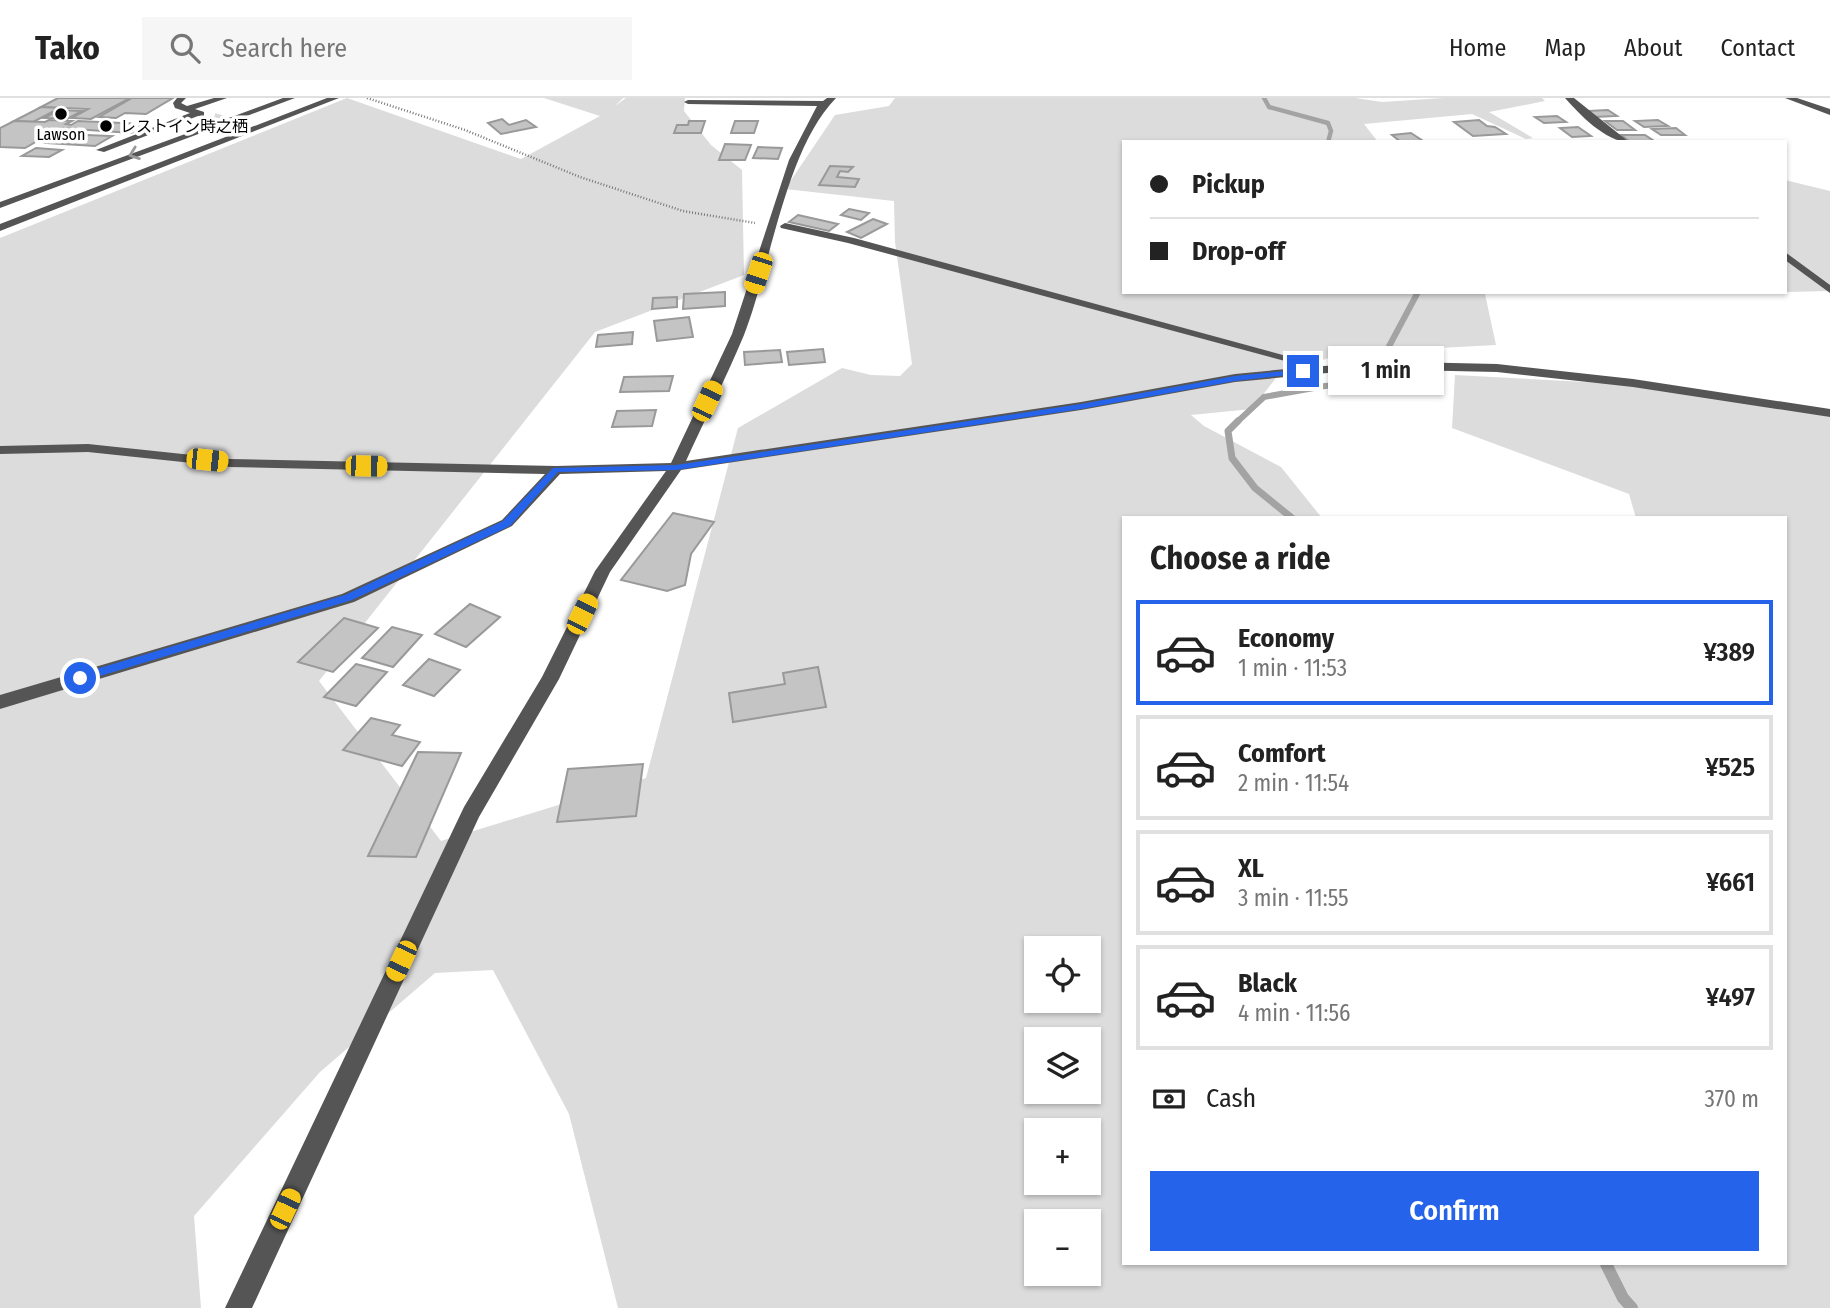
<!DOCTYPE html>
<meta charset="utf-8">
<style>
body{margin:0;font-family:"Fira Sans Condensed","Noto Sans JP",sans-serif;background:#f6f6f6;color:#222;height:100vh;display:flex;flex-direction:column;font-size:26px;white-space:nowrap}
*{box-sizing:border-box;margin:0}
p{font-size:23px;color:#767676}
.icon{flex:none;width:38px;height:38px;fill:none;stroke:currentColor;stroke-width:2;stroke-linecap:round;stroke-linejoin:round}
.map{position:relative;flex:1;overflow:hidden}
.panel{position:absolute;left:1122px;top:418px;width:665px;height:749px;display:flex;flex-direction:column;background:#fff;border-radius:0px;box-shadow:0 2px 5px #0004}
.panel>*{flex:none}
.banner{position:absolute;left:1122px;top:42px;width:665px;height:154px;border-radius:0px;box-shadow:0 2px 5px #0004;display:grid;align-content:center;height:154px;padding:0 28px;background:#fff}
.tools{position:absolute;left:1024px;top:838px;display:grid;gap:14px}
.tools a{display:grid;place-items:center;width:77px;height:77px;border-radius:0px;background:#fff;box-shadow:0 2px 5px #0004;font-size:35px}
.end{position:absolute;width:32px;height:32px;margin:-16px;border:9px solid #2563eb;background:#fff;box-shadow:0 0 0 4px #fff}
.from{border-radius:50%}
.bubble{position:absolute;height:49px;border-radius:0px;background:#fff;box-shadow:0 2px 5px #0004;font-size:23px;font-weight:600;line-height:49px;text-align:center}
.car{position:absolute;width:21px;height:42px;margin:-21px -10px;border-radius:9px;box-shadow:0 0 5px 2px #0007;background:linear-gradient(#f5c518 24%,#345 0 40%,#f5c518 0 76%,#345 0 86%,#f5c518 0)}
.banner b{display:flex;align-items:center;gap:24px;height:66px;font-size:26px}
.banner b+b{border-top:2px solid #e0e0e0}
.banner i{width:18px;height:18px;background:#222}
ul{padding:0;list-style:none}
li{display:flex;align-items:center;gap:21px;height:105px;margin:0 14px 10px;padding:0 14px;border:4px solid #e0e0e0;border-radius:0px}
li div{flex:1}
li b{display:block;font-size:26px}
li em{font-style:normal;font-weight:600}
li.current{border-color:#2563eb}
li>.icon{width:63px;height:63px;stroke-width:1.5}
h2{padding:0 28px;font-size:32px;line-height:84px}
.pay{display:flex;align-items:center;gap:18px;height:77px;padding:0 28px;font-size:26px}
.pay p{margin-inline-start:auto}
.cta{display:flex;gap:14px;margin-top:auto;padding:14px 28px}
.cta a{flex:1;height:80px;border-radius:0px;background:#2563eb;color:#fff;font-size:28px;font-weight:600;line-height:80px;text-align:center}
header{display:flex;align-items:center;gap:42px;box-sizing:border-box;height:98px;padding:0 35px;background:#fff;border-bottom:2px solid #e0e0e0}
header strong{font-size:33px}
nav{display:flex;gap:38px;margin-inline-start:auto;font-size:24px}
.search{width:490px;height:63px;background:#f6f6f6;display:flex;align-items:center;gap:18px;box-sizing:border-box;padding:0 24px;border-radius:0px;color:#767676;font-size:26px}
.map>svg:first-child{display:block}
.green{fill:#dcdcdc;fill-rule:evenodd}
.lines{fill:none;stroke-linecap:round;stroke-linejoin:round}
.stream-far3{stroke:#a3a3a3;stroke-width:4.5}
.stream-far2{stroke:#a3a3a3;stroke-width:6}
.stream-far1{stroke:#a3a3a3;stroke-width:7}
.stream{stroke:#a3a3a3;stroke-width:12}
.building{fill:#c4c4c4;stroke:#999;stroke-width:2}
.minor-tunnel{stroke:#d9d9d9;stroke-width:10;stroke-dasharray:10 4.5;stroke-linecap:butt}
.path{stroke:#777;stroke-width:2.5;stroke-dasharray:1 2;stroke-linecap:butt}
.minor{fill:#555;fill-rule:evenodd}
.oneway{stroke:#999}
.route{fill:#2563eb}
.poi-dot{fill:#000;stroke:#fff;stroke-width:2.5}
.labels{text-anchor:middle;stroke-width:7;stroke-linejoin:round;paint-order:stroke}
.far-poi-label{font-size:16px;fill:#000;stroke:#fff;text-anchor:start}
</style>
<header>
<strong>Tako</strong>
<div class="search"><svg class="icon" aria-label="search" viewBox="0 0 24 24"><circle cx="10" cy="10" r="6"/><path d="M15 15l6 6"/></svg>Search here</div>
<nav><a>Home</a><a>Map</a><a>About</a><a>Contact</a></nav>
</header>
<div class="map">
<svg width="1830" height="1210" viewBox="0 0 1830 1210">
<rect width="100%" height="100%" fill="#fff"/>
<g class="green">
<path d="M347 0 521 61 600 18 544 0H623L615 8 626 0H685L684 13 711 47 742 72 744 177 595 234 319 583 441 743 646 680 738 330 842 270 871 277 900 278 912 266 895 144 894 103 785 91 835 17 889 8 895 0H1355L1382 4 1444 0H1542L1545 3 1489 14 1533 40 1526 41 1472 16 1364 26 1378 44H1124V194H1723L1485 196 1496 247 1344 255 1279 276 1252 311 1191 317 1204 328 1281 369 1322 420H1124V1166H1785V420H1636L1629 396 1452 330 1455 277 1660 288 1830 319V1210H618L569 1016 493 872 435 875 320 974 194 1118 201 1210H0V140ZM1036 850H1088V903H1036ZM1036 942H1088V994H1036ZM1036 1032H1088V1085H1036ZM1036 1124H1088V1176H1036Z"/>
<path d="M1785 82 1830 93V193L1785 194Z"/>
</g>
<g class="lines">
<path class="stream-far3" d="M1264 0 1269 9 1328 25 1331 33 1328 44"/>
<path class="stream-far2" d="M1236 325 1264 299 1325 288 1370 284 1418 194"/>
<path class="stream-far1" d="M1238 323 1228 333 1232 360 1255 390 1292 420"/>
<path class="stream" d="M1606 1166 1623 1200 1632 1210"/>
</g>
<g class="building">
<path d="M58 0H130L91 21 72 20 88 11 41 9Z"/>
<path d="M132 0H173L146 16 125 15 116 20 99 19Z"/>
<path d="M41 9 60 10 33 24 14 23Z"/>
<path d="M59 12 82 13 67 21 44 20Z"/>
<path d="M1608 12 1617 18 1594 19 1586 13Z"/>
<path d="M1557 18 1566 24 1544 25 1535 19Z"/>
<path d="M502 21 509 27 526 22 536 29 501 36 488 25Z"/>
<path d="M49 22 72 23 66 26 71 27 78 23 146 26 131 35 60 30 25 50 0 49V30L14 23 45 24Z"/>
<path d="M1479 22 1487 28 1495 29 1506 36 1473 38 1454 24Z"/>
<path d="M1658 22 1668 28 1644 29 1635 23Z"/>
<path d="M689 23H705L701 35H674L677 27H688Z"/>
<path d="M735 23H758L754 35H731Z"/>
<path d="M1605 23H1623L1635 32H1617Z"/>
<path d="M1578 29 1591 38 1572 39 1560 30Z"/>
<path d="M1676 30 1685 37H1661L1652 31Z"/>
<path d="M1411 35 1423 43 1401 44 1392 37Z"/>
<path d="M62 36 112 38 95 48 46 45Z"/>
<path d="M1621 37H1645L1654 43 1630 44Z"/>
<path d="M725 46 751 47 745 62H719Z"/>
<path d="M758 49 782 50 778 61 753 60Z"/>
<path d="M36 50 62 52 49 59 22 58Z"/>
<path d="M830 68 853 69 848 74 840 73 837 79 859 81 855 89 819 87Z"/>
<path d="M849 111 869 115 861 122 841 117Z"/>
<path d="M798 117 838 126 829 133 789 124Z"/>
<path d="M873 121 887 126 861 140 847 134Z"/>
<path d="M725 194V208L683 211 684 196Z"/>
<path d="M677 199V209L652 211 653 200Z"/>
<path d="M689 219 693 239 657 243 654 223Z"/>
<path d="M633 234 632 246 596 249 598 237Z"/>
<path d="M823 251 825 264 789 267 787 254Z"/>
<path d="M780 252 782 264 745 267 744 254Z"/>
<path d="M673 278 669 293 620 294 624 279Z"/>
<path d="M656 312 652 328 612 329 617 313Z"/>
<path d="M673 415 714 424 691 456 685 487 667 493 621 482Z"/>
<path d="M470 506 500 519 466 549 435 536Z"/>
<path d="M344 520 378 530 333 574 298 564Z"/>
<path d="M392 529 422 537 393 569 362 560Z"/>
<path d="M429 561 460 572 434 598 403 587Z"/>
<path d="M356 566 387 574 356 608 324 599Z"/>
<path d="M818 569 826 609 733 624 729 595 785 586 783 575Z"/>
<path d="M371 620 400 627 392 637 420 644 402 668 343 652Z"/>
<path d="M418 654 461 655 416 759 368 758Z"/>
<path d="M643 666 636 718 557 724 568 671Z"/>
</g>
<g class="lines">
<path class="minor-tunnel" d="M214 20 235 26"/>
<path class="path" d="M367 0 465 32 580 79 683 113 755 125"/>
<g class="minor">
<path d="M177 0H186L181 5 187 8 214 0H227L195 11 204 14V18H198L104 54 96 52 190 15 175 10 173 5Z"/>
<path d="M283 0H295L0 110V104Z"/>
<path d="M327 0H339L0 133V126Z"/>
<path d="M827 0H836C785 52 771 168 744 237 726 280 705 321 686 363L1081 304 1235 276 1307 269 848 145 781 130 780 128 785 125 854 140 1323 268 1407 264 1497 266 1633 281 1830 311V319L1633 289 1497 274 1407 272 1327 275 1235 284 1081 312 681 372 610 474 559 581 479 719 252 1210H225L464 709 542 579 595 473 666 373 560 376 512 428 354 504 0 611V597L342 496 502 422 545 376 230 369 88 354 0 356V348L88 346 230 361 556 368 671 365 732 236 789 62 817 8 688 6 684 4 688 2 823 3Z"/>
<path d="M1565 0H1574L1629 44C1606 44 1580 17 1565 0Z"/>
<path d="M1785 0H1797L1830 11V17Z"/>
<path d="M1785 154 1830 187V195L1785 162Z"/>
</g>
</g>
<defs><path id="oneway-chevron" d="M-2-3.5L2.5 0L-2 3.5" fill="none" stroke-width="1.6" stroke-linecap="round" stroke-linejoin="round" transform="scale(1.75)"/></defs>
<use class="oneway" href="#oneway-chevron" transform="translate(134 56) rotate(160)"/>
<path class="route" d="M1303 271 1306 275 1235 283 1081 311 676 372 558 374 510 428 352 502 80 584 75 580 76 577 345 497 503 423 553 370 676 367 1081 306 1235 278Z"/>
<g class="poi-dot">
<circle cx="61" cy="16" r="7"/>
<circle cx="106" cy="28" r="7"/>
</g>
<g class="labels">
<g class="far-poi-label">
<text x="120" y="34">レストイン時之栖</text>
<text x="61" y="42" text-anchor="middle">Lawson</text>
</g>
</g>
</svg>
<div class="tools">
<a><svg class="icon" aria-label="locate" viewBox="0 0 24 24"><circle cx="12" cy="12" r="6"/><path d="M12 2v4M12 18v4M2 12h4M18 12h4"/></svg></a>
<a><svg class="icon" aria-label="layers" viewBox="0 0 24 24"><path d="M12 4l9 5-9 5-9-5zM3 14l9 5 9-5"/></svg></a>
<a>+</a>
<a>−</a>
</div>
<i class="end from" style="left:80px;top:580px"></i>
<i class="end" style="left:1303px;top:273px"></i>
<div class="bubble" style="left:1328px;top:248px;width:116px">1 min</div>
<i class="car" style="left:758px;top:175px;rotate:198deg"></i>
<i class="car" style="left:707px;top:303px;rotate:25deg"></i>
<i class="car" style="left:207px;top:362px;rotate:96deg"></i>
<i class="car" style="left:366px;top:368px;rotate:91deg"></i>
<i class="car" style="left:582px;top:516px;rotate:26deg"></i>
<i class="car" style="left:401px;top:863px;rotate:205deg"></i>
<i class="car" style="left:285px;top:1111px;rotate:25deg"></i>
<div class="banner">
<b><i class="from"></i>Pickup</b>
<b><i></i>Drop-off</b>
</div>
<section class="panel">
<h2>Choose a ride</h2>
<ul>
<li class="current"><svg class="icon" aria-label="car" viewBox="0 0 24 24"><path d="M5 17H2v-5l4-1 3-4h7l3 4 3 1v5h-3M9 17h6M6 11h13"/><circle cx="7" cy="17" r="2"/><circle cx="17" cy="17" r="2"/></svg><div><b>Economy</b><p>1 min · 11:53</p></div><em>¥389</em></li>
<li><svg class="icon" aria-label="car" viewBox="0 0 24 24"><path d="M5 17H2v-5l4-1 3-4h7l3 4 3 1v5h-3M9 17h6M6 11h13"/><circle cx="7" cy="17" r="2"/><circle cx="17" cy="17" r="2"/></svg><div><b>Comfort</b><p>2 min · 11:54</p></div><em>¥525</em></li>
<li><svg class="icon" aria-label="car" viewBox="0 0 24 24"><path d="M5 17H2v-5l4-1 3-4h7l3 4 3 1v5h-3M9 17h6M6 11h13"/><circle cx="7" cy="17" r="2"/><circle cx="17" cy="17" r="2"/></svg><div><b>XL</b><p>3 min · 11:55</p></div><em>¥661</em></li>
<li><svg class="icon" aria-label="car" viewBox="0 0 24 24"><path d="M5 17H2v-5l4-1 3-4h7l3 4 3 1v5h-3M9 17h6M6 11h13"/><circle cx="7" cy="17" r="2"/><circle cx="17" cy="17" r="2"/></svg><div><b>Black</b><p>4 min · 11:56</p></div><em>¥497</em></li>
</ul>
<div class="pay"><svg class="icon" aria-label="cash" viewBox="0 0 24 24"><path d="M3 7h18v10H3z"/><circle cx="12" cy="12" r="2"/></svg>Cash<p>370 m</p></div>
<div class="cta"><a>Confirm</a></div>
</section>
</div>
